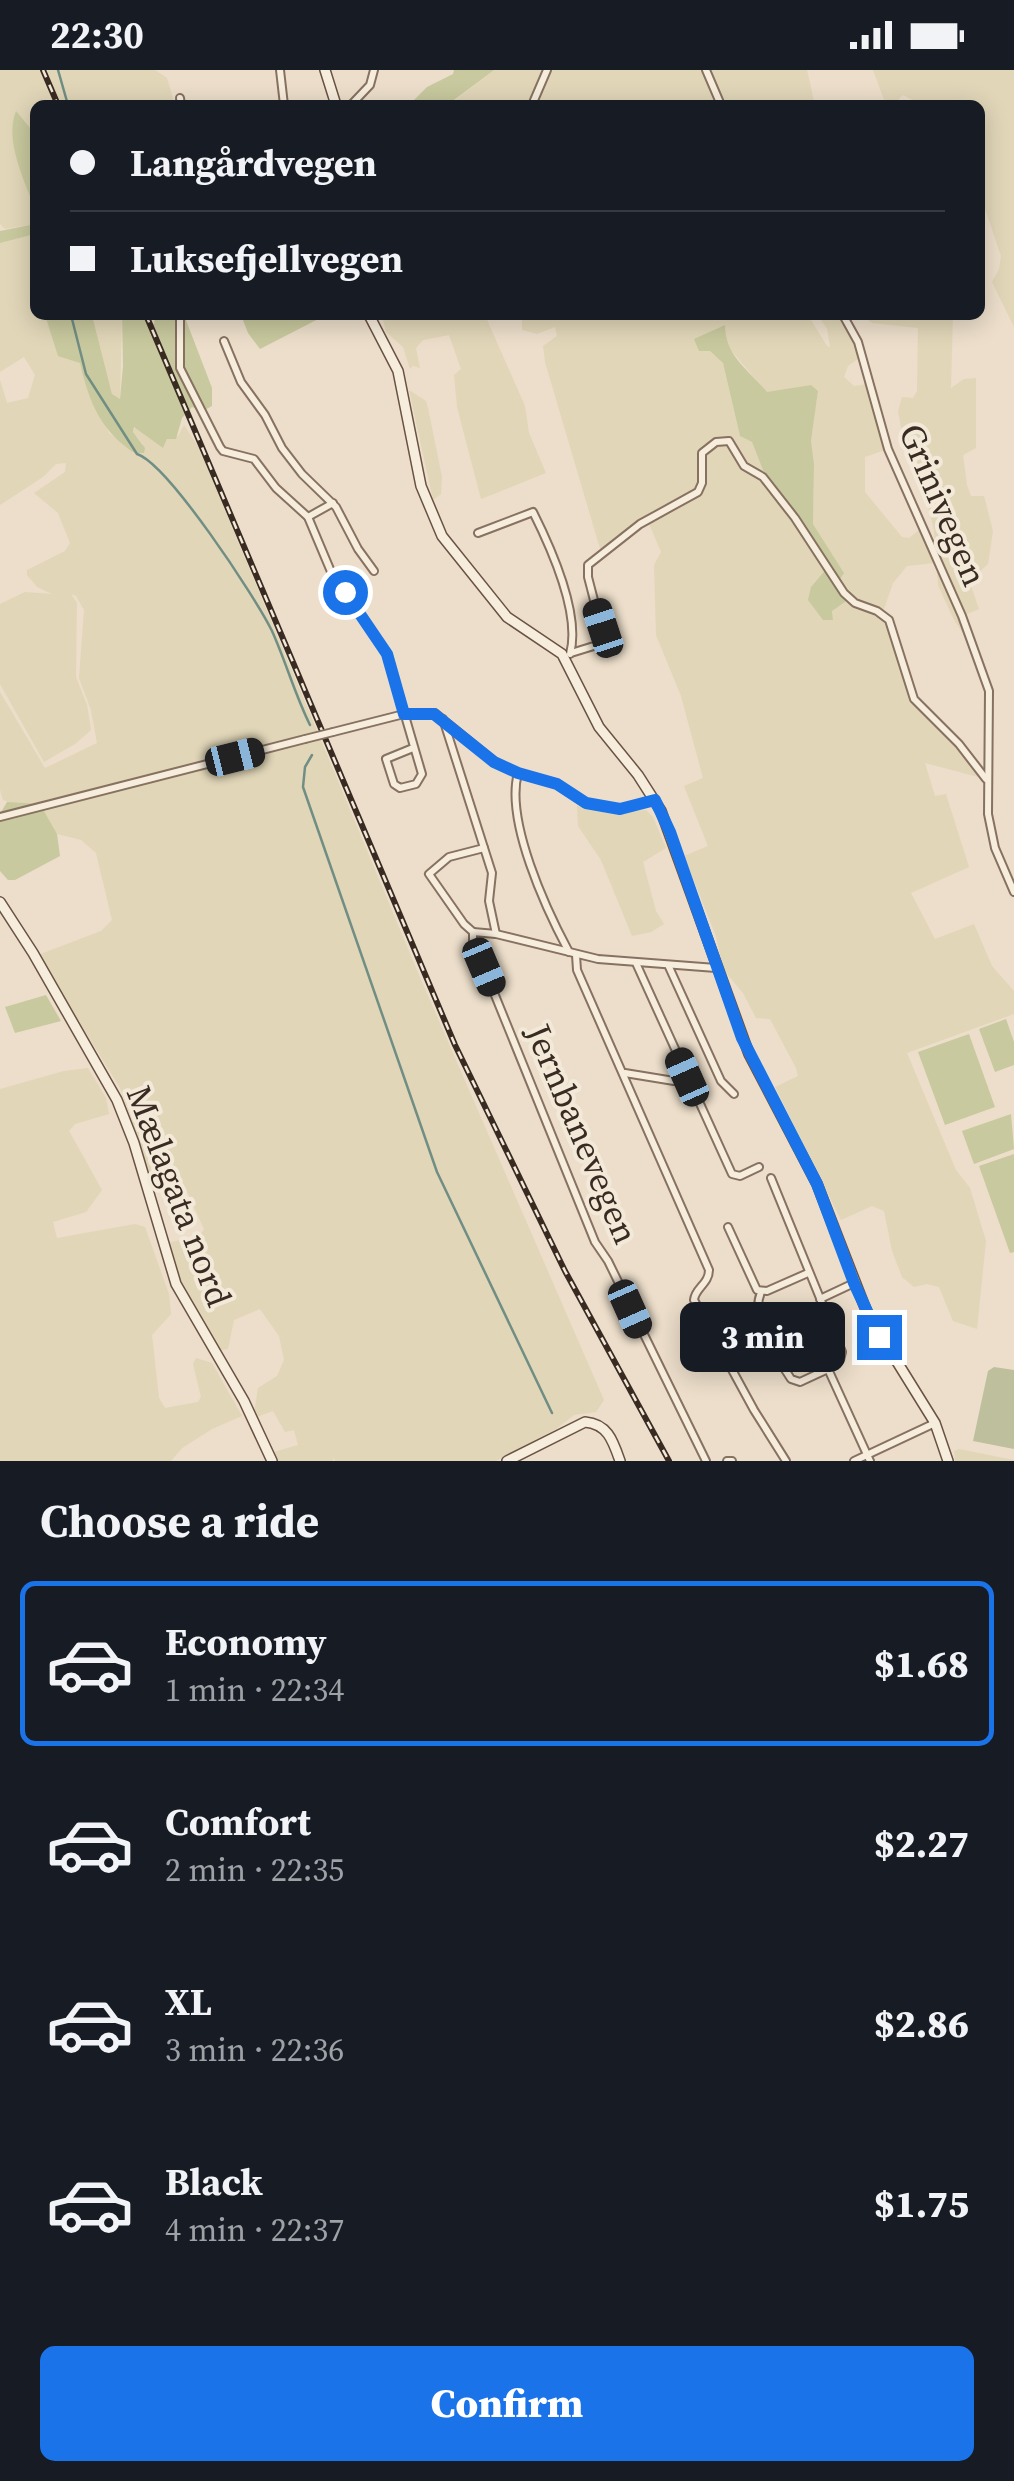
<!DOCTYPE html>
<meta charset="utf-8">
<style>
body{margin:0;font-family:"Source Serif 4",serif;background:#242831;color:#f1f3f6;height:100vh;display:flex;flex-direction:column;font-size:38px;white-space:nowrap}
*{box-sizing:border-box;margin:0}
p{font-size:32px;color:#9ea1a6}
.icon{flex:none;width:55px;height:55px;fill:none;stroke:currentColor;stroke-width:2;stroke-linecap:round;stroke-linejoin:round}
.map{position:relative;height:1391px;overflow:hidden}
.details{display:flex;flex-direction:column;background:#171b24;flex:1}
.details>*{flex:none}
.hud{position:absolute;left:30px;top:30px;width:955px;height:220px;border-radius:15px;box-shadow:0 5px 25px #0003;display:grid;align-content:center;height:220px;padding:0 40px;background:#171b24}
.end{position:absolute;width:45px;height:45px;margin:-22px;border:12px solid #1a73e8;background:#fff;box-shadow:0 0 0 5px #fff}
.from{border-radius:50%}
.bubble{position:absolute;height:70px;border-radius:15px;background:#171b24;box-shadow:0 5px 25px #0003;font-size:32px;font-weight:800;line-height:70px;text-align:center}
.car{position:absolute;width:30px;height:60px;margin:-30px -15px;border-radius:12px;box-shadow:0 0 8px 2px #0007;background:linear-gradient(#222 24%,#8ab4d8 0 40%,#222 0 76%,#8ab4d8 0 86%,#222 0)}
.hud b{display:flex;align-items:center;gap:35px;height:95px;font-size:38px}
.hud b+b{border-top:2px solid #363941}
.hud i{width:25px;height:25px;background:#f1f3f6}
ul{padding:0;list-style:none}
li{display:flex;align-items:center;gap:30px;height:165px;margin:0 20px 15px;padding:0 20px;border:5px solid transparent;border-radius:15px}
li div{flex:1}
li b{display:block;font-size:38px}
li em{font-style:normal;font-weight:800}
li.current{border-color:#1a73e8}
li>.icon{width:90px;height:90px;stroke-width:1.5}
h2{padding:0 40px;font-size:45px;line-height:120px}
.action{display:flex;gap:20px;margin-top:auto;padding:20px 40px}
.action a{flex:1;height:115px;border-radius:15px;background:#1a73e8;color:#fff;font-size:40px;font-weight:800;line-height:115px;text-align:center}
.status{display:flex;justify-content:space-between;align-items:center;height:70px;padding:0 50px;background:#171b24;direction:ltr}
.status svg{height:28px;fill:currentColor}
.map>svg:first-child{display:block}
.farmland{fill:#e1d6b8;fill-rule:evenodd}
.green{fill:#c8c99e}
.cemetery{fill:#bebf9d}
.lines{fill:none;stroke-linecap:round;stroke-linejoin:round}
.stream{stroke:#718e84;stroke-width:2.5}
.street-casing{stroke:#877160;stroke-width:10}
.secondary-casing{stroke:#695243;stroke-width:12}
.street{stroke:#f7eddd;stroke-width:6}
.secondary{stroke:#f7eddd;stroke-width:9}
.rail-casing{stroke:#392b22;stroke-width:6}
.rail{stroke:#f3e9d9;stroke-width:2.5;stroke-dasharray:8;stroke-linecap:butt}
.street-bridge-casing{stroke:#877160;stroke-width:10;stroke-linecap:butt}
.street-bridge{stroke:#f7eddd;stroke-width:6}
.route{stroke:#1a73e8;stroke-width:12}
.labels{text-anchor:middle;stroke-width:8;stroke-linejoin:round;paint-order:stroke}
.street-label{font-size:35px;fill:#392b22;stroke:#f3e9d9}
</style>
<div class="status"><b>22:30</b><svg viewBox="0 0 49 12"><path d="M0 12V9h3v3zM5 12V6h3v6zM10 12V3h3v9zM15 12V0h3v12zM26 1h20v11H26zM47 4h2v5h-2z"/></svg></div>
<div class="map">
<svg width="1014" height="1391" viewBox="0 0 1014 1391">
<rect width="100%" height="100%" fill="#ecdeca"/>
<g class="farmland">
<path d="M0 0H155L167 8 175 35H35V64L16 42 17 84 35 139V150L30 155 5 159 0 154Z"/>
<path d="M494 0H807L815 35H454V31Z"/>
<path d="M873 0H1014V257L992 212 999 199 1001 186 980 124V35H922L903 25 899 29 901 35H886Z"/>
<path d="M35 164V245H45L59 286 79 291 109 363 140 385 144 383 143 374 133 362 135 357 163 378 167 369 178 366 184 355 199 378 419 905 604 1330 596 1342 574 1345 556 1359 496 1391H335L333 1387V1391H278L274 1382 298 1375 294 1360 285 1362 273 1341 257 1347 254 1343 258 1318 277 1306 284 1290 279 1266 260 1239 234 1250 228 1279 214 1281 168 1192 167 1173 200 1165 204 1159 180 1106 149 1114 136 1062 120 1018 38 885 101 861 112 850 96 783 81 770 57 764 40 734 11 733 3 730 0 720V622L45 698 97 673 91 640 79 608 84 540 76 526 71 524 77 533 76 607 87 635 91 660 75 674 44 692 0 614V534L25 522 52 524 37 517 27 505V500L65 481 70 473 58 443 34 423 65 402 66 393 56 394 43 407 0 435V310L7 333 28 328 35 305 24 287 0 302V173Z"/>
<path d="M92 245H122L120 330 112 324Z"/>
<path d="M382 245H485L525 336 529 363 546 403 481 429 457 337 454 305 461 299 449 265 423 270 416 278 420 298 413 296 410 299 403 277 386 262Z"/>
<path d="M522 245H808L827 276 830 277 827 259 818 245H843L862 286 848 296 844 307 854 316 863 315 868 307 888 379 865 387V422L902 467 909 468 919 460 934 493 907 496 893 513 882 545 893 557 914 629 952 666 986 709 925 693 935 726 946 724 969 797 911 823 935 869 974 854 992 896 1014 921V944L907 983 956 1100 970 1118 986 1171 977 1259 953 1251 939 1217 927 1214 914 1217 902 1207 892 1181 884 1141 872 1136 841 1150 775 1017 798 1006 796 998 770 949 756 948 743 923 723 899 716 866 684 786 708 776 684 716 703 708 681 626 656 565 654 495 661 482 647 449 601 482 545 292 543 276 557 266 555 257 537 264 522 260ZM725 273 767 323 810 315 818 321 811 371 814 394 813 454 843 502 838 512 841 532 832 541 833 549 811 517 827 498 770 418 752 372 740 366 723 293 710 281Z"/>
<path d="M862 245H953L951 318 964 309 976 308V378L963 385 967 415 971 426H984L993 461 988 494 978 503 966 495V513L971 516 979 539 962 546 970 570H967L953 548 938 515 934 460 923 415 902 362 898 341 902 327 913 328 917 321 918 258 872 253Z"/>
<path d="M409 320 426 331 428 338 442 407 441 424 433 430Z"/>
<path d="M577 736 616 742 646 740 653 747 666 778 643 792 656 841 664 854 651 862 632 866 601 790 578 756Z"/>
<path d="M88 998 106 1028 109 1044 75 1054 69 1061 102 1120 86 1142 53 1152 57 1168 135 1154 145 1157 169 1224 171 1244 152 1265 159 1328 165 1338 198 1332 201 1327 193 1294 196 1288 212 1293 242 1346 212 1359 182 1378 171 1391H0V1019L64 1001Z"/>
<path d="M959 1379 1014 1390V1391H955L954 1381Z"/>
</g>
<g class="green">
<path d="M454 0H494L454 30V35H409L427 17 453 4Z"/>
<path d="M16 41 35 64V139C25 112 4 70 16 41Z"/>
<path d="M35 150V164L0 173V161L30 155Z"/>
<path d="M45 245H92L112 324 120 329 123 296 122 245H144L148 253 154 254 155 245H184L212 318V336L203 341 192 337 182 348 176 369H167L163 378 134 357 133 362 145 378 144 383 136 384C101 362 89 332 80 293L58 286Z"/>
<path d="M241 245H326L260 279 248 263Z"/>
<path d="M725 255C725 286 748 299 767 322L811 315 818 321 811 371 814 394 813 454 844 503 838 512 849 529 832 541 833 550H823L808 530 811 517 827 498 770 418 752 372 740 366 723 293 710 281H699L694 269Z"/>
<path d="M7 732 40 734 57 764 60 786 15 810H8L0 801V744Z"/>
<path d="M46 925 61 951 15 963 5 937Z"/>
<path d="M1006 949 1014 972V995L995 1002 979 959Z"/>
<path d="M969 964 995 1037 945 1055 918 982Z"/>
<path d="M1011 1044 1014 1079 974 1094 962 1061Z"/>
<path d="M1014 1084V1182L1010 1183 979 1096Z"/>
</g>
<path class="cemetery" d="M994 1297 1014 1300V1379L973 1371 988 1301Z"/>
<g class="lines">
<g class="stream">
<path d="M58 0 68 35"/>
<path d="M71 245 86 304 137 384C168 394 256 528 272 561 286 592 295 625 310 655"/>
<path d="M312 685 305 697 303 717 437 1102 552 1343"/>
</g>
<g class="street-casing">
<g id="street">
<path d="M280 0 284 35"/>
<path d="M706 0 721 35"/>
<path d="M180 28 181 35"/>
<path d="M351 35 370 15 374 0"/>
<path d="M532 35 547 0"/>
<path d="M180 245V298L220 377 223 381 254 389 276 418 308 447 332 504 387 584 422 704 416 714 400 718 394 714 386 689 413 678"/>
<path d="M843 245 858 272 888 379 962 546 989 621 988 744 995 778 1014 822"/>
<path d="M224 271 241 312 265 345 282 378 302 404 336 437 358 479 374 501"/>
<path d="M308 447 333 433"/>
<path d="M478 463 533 442C551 478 581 544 570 584"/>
<path d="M571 583 597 575 604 569 588 507V495L640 454 698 422 702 413V383L716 372 729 371 744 396 763 407 795 448 844 523 855 533 877 541 889 550 914 629 959 674 986 709"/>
<path d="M443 649 492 803 489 831 496 864"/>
<path d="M333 662 404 644 435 643 495 692 518 703 557 714 585 733 620 739 654 730"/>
<path d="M518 703C505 751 546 839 569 882"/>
<path d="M0 747 305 669"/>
<path d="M473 862V871L595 1172 608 1191 706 1391"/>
<path d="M473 862 496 864 598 889 716 898"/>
<path d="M473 862 464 854 429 804 449 787 484 778"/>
<path d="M576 885 577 900 709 1200C709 1214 695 1218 694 1230L754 1340 786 1391"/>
<path d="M636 893 732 1104 740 1106 759 1097"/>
<path d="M669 897 721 1011 734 1024"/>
<path d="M625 1003 674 1011 687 1007"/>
<path d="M771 1108 842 1282 840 1290 828 1299 870 1391"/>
<path d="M728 1157 757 1220 767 1221 808 1203"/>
<path d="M761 1222C749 1252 775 1283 791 1309L800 1312 828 1299"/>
<path d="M820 1229 854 1213"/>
<path d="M727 1391H732"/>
<path d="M854 1391 935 1353"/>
</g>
</g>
<g class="secondary-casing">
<g id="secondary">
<path d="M325 0 336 35"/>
<path d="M369 245 398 301 421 416 442 466 507 547 562 584 599 657 638 705 661 741 749 984 817 1114 868 1245 935 1353 948 1391"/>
<path d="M0 832 33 883 117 1030 134 1073 176 1214 244 1331 272 1391"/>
<path d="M507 1391 585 1352C608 1354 613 1371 620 1391"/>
</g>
</g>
<use href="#street" class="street"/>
<use href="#secondary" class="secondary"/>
<g class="rail-casing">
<g id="rail">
<path d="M43 0 58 35"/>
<path d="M146 245 455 975 565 1201 669 1391"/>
</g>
</g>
<use href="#rail" class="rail"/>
<g class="street-bridge-casing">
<path id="street-bridge" d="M305 669 333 662"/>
</g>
<use href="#street-bridge" class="street-bridge"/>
</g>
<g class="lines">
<path class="route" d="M345 522 387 584 404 644H434L494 692 518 703 557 714 586 733 620 739 655 730 670 762 742 968 817 1114 854 1213 879 1267"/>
</g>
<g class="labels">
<g class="street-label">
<text transform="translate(943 435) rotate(67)" y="12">Grinivegen</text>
<text transform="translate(582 1064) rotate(67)" y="12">Jernbanevegen</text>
<text transform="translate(179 1126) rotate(69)" y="12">Mælagata nord</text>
</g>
</g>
</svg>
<i class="end from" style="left:345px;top:522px"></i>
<i class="end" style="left:879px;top:1267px"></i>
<div class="bubble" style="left:680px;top:1232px;width:165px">3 min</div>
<i class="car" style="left:603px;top:558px;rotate:342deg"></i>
<i class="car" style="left:235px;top:687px;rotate:76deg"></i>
<i class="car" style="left:484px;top:897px;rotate:157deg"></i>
<i class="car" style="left:687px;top:1007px;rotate:336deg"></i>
<i class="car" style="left:630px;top:1239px;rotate:156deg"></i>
<div class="hud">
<b><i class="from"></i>Langårdvegen</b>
<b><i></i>Luksefjellvegen</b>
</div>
</div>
<section class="details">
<h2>Choose a ride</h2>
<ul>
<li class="current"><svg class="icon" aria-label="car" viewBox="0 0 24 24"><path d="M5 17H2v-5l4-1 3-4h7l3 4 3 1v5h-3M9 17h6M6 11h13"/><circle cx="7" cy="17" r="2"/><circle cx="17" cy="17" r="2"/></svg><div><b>Economy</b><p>1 min · 22:34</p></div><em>$1.68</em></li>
<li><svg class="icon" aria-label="car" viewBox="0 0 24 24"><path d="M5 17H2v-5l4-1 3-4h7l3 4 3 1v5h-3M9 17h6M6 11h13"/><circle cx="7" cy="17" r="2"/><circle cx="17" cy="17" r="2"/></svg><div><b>Comfort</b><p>2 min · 22:35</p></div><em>$2.27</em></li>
<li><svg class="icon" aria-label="car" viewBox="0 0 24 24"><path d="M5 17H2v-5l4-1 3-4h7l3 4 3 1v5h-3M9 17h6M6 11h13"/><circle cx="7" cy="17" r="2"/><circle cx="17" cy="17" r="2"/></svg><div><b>XL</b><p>3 min · 22:36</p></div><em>$2.86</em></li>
<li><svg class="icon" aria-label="car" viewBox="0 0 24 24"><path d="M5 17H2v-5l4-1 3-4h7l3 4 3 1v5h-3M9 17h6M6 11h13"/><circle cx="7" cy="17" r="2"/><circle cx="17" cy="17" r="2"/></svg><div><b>Black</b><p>4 min · 22:37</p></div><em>$1.75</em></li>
</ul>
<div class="action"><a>Confirm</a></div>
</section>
